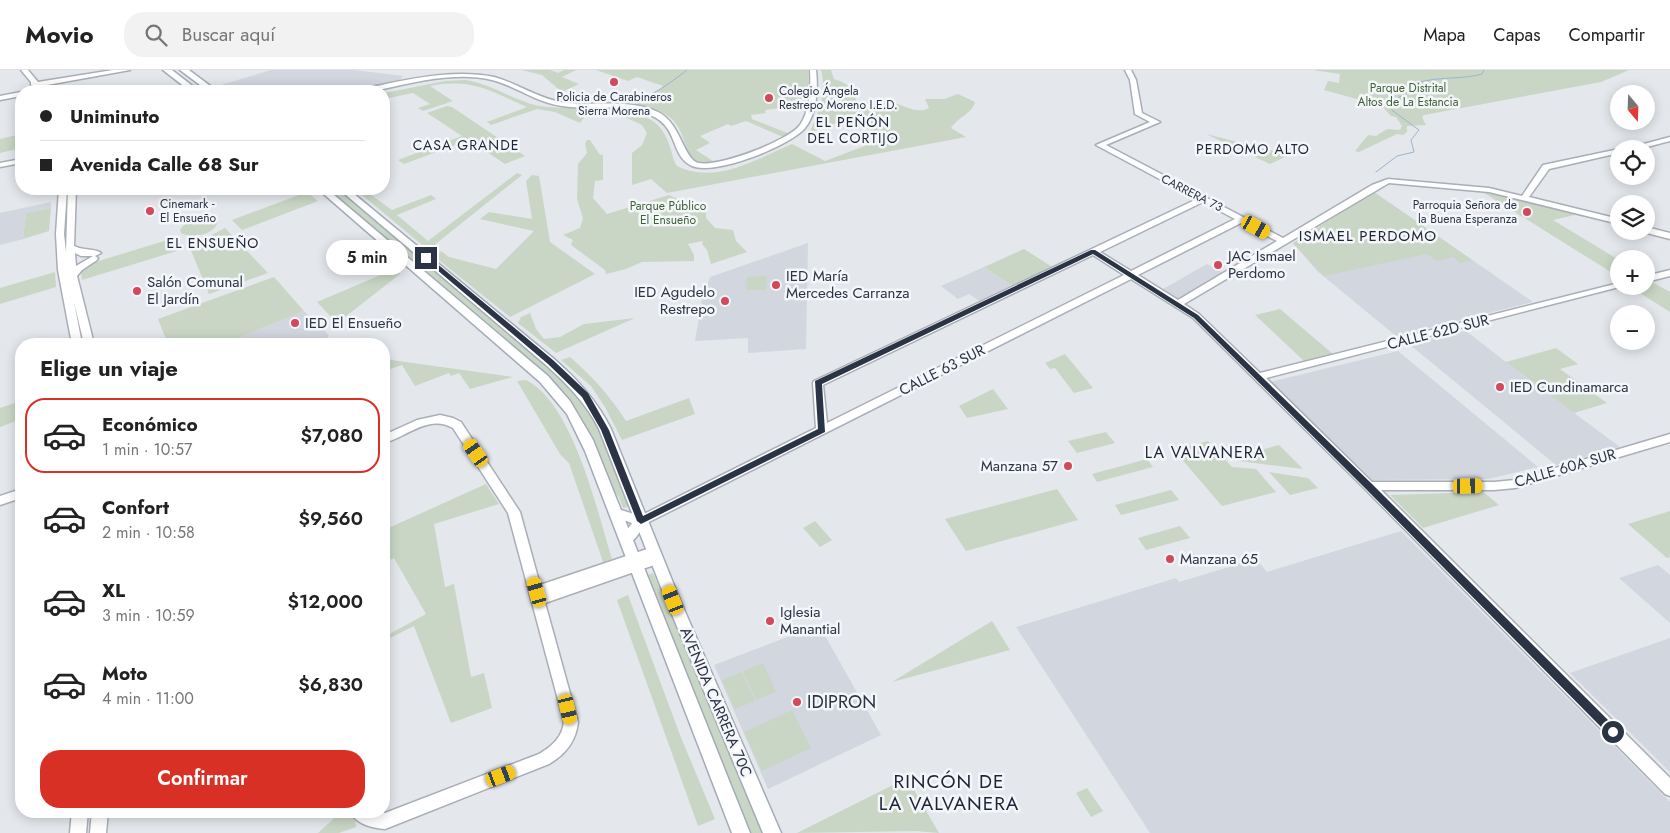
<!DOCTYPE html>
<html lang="es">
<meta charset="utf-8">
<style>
body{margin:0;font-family:Jost,sans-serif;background:#f2f2f2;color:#222;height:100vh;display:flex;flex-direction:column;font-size:19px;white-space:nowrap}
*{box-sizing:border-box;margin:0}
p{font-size:16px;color:#767676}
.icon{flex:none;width:28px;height:28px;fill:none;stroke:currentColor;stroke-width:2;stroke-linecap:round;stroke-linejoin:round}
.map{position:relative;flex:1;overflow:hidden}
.details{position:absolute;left:15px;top:268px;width:375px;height:480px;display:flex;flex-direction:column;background:#fff;border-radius:20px;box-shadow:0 2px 12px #0003}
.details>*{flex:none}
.hud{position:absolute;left:15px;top:15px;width:375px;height:110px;border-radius:20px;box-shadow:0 2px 12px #0003;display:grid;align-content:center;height:110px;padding:0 25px;background:#fff}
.needle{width:32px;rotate:161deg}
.controls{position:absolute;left:1610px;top:15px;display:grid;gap:10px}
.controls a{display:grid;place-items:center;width:45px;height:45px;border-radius:50%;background:#fff;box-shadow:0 2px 12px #0003;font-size:25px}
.end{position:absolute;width:22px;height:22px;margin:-11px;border:6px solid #2b3445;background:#fff;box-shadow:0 0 0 2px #fff}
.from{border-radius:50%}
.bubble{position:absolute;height:35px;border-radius:18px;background:#fff;box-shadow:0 2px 12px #0003;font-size:16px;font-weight:600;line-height:35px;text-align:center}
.car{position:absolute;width:15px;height:30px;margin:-15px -8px;border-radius:6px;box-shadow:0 0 4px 1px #0007;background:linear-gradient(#f5c518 24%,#345 0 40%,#f5c518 0 76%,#345 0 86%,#f5c518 0)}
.hud b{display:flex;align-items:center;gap:18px;height:48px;font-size:19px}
.hud b+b{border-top:1px solid #e0e0e0}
.hud i{width:12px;height:12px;background:#222}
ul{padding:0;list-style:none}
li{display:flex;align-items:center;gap:15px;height:75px;margin:0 10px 8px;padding:0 15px;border:2px solid transparent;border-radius:20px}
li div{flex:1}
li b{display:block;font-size:19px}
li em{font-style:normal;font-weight:600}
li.current{border-color:#d93025}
li>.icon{width:45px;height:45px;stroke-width:1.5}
h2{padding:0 25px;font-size:22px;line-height:60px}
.cta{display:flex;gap:10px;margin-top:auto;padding:10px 25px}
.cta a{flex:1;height:58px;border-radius:20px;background:#d93025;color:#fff;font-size:20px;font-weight:600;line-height:58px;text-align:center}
header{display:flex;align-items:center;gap:30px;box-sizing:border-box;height:70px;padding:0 25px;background:#fff;border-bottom:1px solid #e0e0e0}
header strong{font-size:24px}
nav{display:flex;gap:28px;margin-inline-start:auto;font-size:18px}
.search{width:350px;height:45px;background:#f2f2f2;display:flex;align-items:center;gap:12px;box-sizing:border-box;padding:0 18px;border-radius:20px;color:#767676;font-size:19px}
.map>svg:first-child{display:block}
.built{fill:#d2d6de}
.green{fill:#c9d6c5}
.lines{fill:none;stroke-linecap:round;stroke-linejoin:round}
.stream{stroke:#9fb4cc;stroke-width:1}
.secondary-casing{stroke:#a9aeb7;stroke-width:3}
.primary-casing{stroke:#a3abb8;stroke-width:3}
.secondary{fill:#fff;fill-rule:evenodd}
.primary{fill:#fff;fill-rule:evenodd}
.route{fill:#2b3445}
.poi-dot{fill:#d1495b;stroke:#f4f6f9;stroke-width:2}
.labels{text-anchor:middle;stroke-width:5;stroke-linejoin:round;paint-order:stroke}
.far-park-label{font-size:12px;fill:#3f6138;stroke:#f4f6f9}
.far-poi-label{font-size:12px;fill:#2b3445;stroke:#f4f6f9;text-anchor:start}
.far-street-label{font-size:12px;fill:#2b3445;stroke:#f4f6f9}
.far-neighbourhood-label{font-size:14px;letter-spacing:1px;fill:#1d2536;stroke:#f4f6f9}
.far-quarter-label{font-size:15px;letter-spacing:1px;fill:#1d2536;stroke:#f4f6f9}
.poi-label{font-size:15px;fill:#2b3445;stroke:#f4f6f9;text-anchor:start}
.street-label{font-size:15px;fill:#2b3445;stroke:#f4f6f9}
.neighbourhood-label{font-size:16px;letter-spacing:1px;fill:#1d2536;stroke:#f4f6f9}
.near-poi-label{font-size:18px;fill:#2b3445;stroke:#f4f6f9;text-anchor:start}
.near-neighbourhood-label{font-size:19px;letter-spacing:1px;fill:#1d2536;stroke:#f4f6f9}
</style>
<header>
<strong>Movio</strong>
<div class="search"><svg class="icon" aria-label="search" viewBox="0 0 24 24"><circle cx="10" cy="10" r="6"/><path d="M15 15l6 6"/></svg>Buscar aquí</div>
<nav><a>Mapa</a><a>Capas</a><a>Compartir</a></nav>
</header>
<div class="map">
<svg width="1670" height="763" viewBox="0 0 1670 763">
<rect width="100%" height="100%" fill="#e4e7ec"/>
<g class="built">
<path d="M271 0H353L403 6 399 11 346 21H238L221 15Z"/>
<path d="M51 132V138L26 143 23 169 0 175V143Z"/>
<path d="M1390 133 1533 232 1396 266 1317 201 1293 173Z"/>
<path d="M808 173 806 279 748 283V268L695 271 702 229 710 207Z"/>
<path d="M1207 194 1224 203 1179 229 1163 219Z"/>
<path d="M984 197 1014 217 981 232 969 224 958 229 941 216Z"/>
<path d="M304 241 329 265 325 274H223Z"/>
<path d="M1466 261 1506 292 1620 377 1556 395 1409 274Z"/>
<path d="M1398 281 1538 397 1488 409 1372 410 1270 312Z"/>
<path d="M1401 461 1670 732V763H1150L1016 557 1176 508 1179 512 1256 489 1267 502Z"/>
<path d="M1658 495 1670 505V553L1619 508Z"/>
<path d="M819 555 881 665 768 719 714 595Z"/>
<path d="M1670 568V702L1570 603Z"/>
</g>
<g class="green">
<path d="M522 0H550L558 3 564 0H576L562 7 579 14 562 22 542 5Z"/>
<path d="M596 0H808L809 27H803L794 36 765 40 766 43 751 45 752 49 790 64 783 67 746 51 731 56 728 54 700 66 710 73 696 80 716 93H701L692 90C686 79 684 67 678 57 666 36 638 36 617 34L626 30 632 32 659 20 663 16 637 7 628 11Z"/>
<path d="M821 0H831L834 9C849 14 853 18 857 33 867 32 880 30 890 32 902 34 917 45 929 38L925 29H944L958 24 975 32C972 44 958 47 951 58L966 67 667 123 651 109 632 115V83L642 75 647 63 642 55 614 42C641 44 659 46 669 74 672 81 672 89 677 96 715 115 757 89 792 74L825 91 870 74 860 68 873 62 850 48 809 63C819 44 827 21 821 0Z"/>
<path d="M1313 0H1629L1601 12 1424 45 1422 47 1426 55 1407 56V62L1403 65 1397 64 1359 82 1355 81 1368 65 1376 66 1387 59 1400 60 1402 56 1396 47 1391 46 1382 36 1324 20 1328 11 1339 13 1340 4Z"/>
<path d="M466 10C491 14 511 29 535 35 556 40 579 36 600 41L586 45 580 53 555 42 537 39 491 55 487 52 527 37C489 21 474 8 430 16L453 31 423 41 418 38 430 34 413 23 384 29V23L445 11Z"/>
<path d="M447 36 452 37 525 86 505 94 469 70 404 94 398 90 462 66 427 43Z"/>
<path d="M21 64V78L0 83V69Z"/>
<path d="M1206 64 1289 85 1270 94Z"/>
<path d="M587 70H590L600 85 603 84V110L595 111 593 128 607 144 669 125 706 143V148L715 158 733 160 736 171 747 182 711 194 707 180 702 174 703 171 688 174 694 185V191L642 192 626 199 606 204 605 200 571 175 573 170 563 165 580 158 583 148 577 129 578 94 587 83 585 74Z"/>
<path d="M517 103 522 105 428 180 355 119H363L392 140 431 125 436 129 397 145 428 171Z"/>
<path d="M532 105 539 106 550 172 595 204 510 247 435 187 441 181 449 187 496 199 534 161 480 149 489 142 532 149 526 111Z"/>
<path d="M327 119H338L372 146 544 292 581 326 598 355 630 436 623 438 619 427 611 418 583 350 564 322Z"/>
<path d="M1481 121 1579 144 1553 150 1619 190V207Z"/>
<path d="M307 122 318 131 242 160 232 150Z"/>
<path d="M1374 122 1472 190 1460 193 1453 187 1437 191 1427 184 1324 206 1293 173Z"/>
<path d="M51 138 49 161 23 169 26 143Z"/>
<path d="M208 147 218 151C215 165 192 169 181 163L180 160C186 150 197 148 208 147Z"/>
<path d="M225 158 268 203 209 224 187 171 208 167Z"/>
<path d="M174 168 180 180 82 210 81 201 89 194Z"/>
<path d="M365 172H374L401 197 395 199 400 204 340 251H335L317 232 395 199Z"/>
<path d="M1024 179 1054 198 1014 217 984 197Z"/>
<path d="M55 202 56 217 0 234V218Z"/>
<path d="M767 206 766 220H746L747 207Z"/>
<path d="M274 207 304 241 223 274H168L158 249Z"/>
<path d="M1652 212 1670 222V242L1632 218 1646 216V214Z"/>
<path d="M1280 239 1333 284 1304 291 1255 245Z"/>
<path d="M530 243 536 259 544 269 560 267 584 254 635 248 556 283 518 253 521 247Z"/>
<path d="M1556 278 1578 294 1560 299 1607 333 1574 343 1506 292Z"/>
<path d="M1065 284 1093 318 1074 323 1055 298 1050 299 1045 293Z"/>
<path d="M570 287C592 306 610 326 626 351L689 328 695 344 622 370 605 337 591 316 561 290Z"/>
<path d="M384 289 513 307 470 319 459 303 451 306 449 303 415 316 402 295 387 300 384 298Z"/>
<path d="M526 310C573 333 597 441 612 489L603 492 569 393 560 384 517 311Z"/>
<path d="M993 319 1008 339 967 348 959 336Z"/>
<path d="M21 331V349L0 357V338Z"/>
<path d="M1106 362 1115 373 1077 383 1068 371Z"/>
<path d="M1208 371 1232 397 1256 399 1276 422 1222 436 1174 380Z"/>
<path d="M1279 375 1303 399 1239 391 1235 387Z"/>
<path d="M1147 389 1153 397 1097 412 1092 404Z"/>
<path d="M1269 402 1308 408 1318 418 1290 425Z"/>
<path d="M486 414 499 434 434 454 445 517 454 514 471 607 484 603 492 638 451 653 414 556 384 571V567L426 544 394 488 384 493V460Z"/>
<path d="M1057 419 1078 450 966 481 945 449Z"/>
<path d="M1171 420 1179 430 1121 445 1115 435Z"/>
<path d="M1481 420 1499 435 1423 458 1390 425 1453 423Z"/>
<path d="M1670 441V487L1667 488 1628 454Z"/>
<path d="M815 451 832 470 820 477 803 458Z"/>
<path d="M1180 456 1190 468 1146 480 1138 468Z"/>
<path d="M653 503 689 583 763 763H748L645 506Z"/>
<path d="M628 525 680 665 715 749 698 756 617 530Z"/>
<path d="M992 551 1010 580 892 612Z"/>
<path d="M763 593 776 622 756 630 743 601Z"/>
<path d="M742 602 755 631 735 639 722 610Z"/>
<path d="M792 640 811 678 762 701 744 662Z"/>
<path d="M907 708 939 763 916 761 797 763Z"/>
<path d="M1087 718 1103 741 1091 747 1076 723Z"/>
<path d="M342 741H350L355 746 356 757 339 763H318Z"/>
</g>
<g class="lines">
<g class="stream">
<path d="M600 32 611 33"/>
<path d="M617 33C645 32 665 17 687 0"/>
<path d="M1376 102 1397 86 1414 82 1411 70 1419 60 1393 41 1390 37 1392 32 1415 17 1417 13C1438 6 1461 10 1482 4L1484 0"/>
</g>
<g class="secondary-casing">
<g id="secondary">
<path d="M21 0H28L38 12 113 0H130L36 17 31 15V12Z"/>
<path d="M810 0H816C818 18 817 44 805 58 790 76 711 108 690 95 669 83 680 54 645 43 619 34 590 40 562 36 537 33 516 16 492 10 462 3 430 9 401 15 388 18 374 22 361 21 367 17 378 16 386 14 420 7 459 0 494 7 517 13 537 28 561 32 593 37 628 28 658 42 681 53 684 91 699 93 719 97 788 71 800 55 810 41 811 16 810 0Z"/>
<path d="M1125 0H1131L1136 10 1142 43 1160 52 1106 75 1283 168 1372 115 1388 109 1489 118 1522 126 1543 95 1619 79V83L1549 99 1529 127 1619 149V154L1489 122 1389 113 1184 234 1199 244 1260 303 1619 213V216H1623L1266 308 1372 412H1494L1515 410 1670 364V372L1515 418 1494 420H1381L1670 708V726L1665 724 1365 419 1193 248 1131 209 645 454C639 462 633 477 622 473L620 470 632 453 611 446 609 443 611 440 615 438 640 446 816 358 813 313 814 311 1197 129 1096 75 1150 52 1135 44 1130 10ZM1203 132 1235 149 1131 201 1100 182ZM1241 153 1277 171 1178 230 1138 205ZM1093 185 1124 205 827 353 823 315Z"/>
<path d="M21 22V26L0 30V26Z"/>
<path d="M1670 67V71L1639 79H1625Z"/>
<path d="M21 89V93L0 97V93Z"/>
<path d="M59 119H67L64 164 66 182 68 119H76L74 176C84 181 95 178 101 183L95 186 98 188 97 190 82 200 77 206 94 274H84L74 232 82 274H72L58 200 56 164ZM75 183 81 186H93L76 196Z"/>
<path d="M1646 157 1670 163V169L1643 162 1646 161Z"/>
<path d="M1670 200V206L1646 212V206Z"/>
<path d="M440 345 453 348 461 352 520 442 540 515 653 477 657 478 659 482 658 485 662 489 660 493 545 533 578 652C576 671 566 684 549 694L385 759C372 758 356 754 350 741L385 743 539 684C552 676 562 668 564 652L508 443 453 358C428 344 407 367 384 373V365L417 350Z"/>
<path d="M21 419V428L0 435V426Z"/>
<path d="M72 741H88L86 763H70Z"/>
<path d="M92 741H108L106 763H90Z"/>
</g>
</g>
<g class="primary-casing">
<g id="primary">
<path d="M163 0H172L199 21H190Z"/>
<path d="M180 0H189L217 21H208Z"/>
<path d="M318 119H327L548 306 570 331 593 370 750 763H732L585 381 567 344 540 312Z"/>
<path d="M339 119H348L554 289C578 310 597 331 611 359L680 530 781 763H763L666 530 599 359C586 333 567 314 546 295Z"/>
</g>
</g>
<use href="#secondary" class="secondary"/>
<use href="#primary" class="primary"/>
</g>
<path class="route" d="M1091 180H1095L1198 245 1372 414 1617 659 1619 662 1617 666H1610L1366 419 1194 248 1093 184 822 314 825 362 641 454 637 451 601 360 582 327 548 294 423 188 429 187 553 290 588 323 609 360 643 446 818 359 815 311Z"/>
<g class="poi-dot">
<circle cx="614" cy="12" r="5"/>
<circle cx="769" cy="28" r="5"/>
<circle cx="150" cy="141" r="5"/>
<circle cx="1527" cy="142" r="5"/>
<circle cx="1218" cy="195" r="5"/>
<circle cx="776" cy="215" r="5"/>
<circle cx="137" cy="221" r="5"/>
<circle cx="725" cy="231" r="5"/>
<circle cx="295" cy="253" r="5"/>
<circle cx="1500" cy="317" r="5"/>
<circle cx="1068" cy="396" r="5"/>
<circle cx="1170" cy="489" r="5"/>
<circle cx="770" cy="551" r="5"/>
<circle cx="797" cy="632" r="5"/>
</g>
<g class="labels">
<g class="far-park-label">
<text x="1408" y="22">Parque Distrital<tspan x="1408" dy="14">Altos de La Estancia</tspan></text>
<text x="668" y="140">Parque Público<tspan x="668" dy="14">El Ensueño</tspan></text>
</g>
<g class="far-poi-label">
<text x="779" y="25">Colegio Ángela<tspan x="779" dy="14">Restrepo Moreno I.E.D.</tspan></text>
<text x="614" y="31" text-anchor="middle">Policia de Carabineros<tspan x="614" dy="14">Sierra Morena</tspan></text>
<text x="160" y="138">Cinemark -<tspan x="160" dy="14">El Ensueño</tspan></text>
<text x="1517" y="139" text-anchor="end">Parroquia Señora de<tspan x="1517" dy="14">la Buena Esperanza</tspan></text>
</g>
<g class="far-street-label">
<text transform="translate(1192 123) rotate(27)" y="4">CARRERA 73</text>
</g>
<g class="far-neighbourhood-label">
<text x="853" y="57">EL PEÑÓN<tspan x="853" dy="16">DEL CORTIJO</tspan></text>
<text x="466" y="80">CASA GRANDE</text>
<text x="1253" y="84">PERDOMO ALTO</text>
<text x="213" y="178">EL ENSUEÑO</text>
</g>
<g class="far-quarter-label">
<text x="1368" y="171">ISMAEL PERDOMO</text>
</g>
<g class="poi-label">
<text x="1228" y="191">JAC Ismael<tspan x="1228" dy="17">Perdomo</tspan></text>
<text x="786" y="211">IED María<tspan x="786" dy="17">Mercedes Carranza</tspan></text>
<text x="147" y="217">Salón Comunal<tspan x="147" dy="17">El Jardín</tspan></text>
<text x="715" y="227" text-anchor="end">IED Agudelo<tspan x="715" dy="17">Restrepo</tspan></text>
<text x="305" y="258">IED El Ensueño</text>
<text x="1510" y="322">IED Cundinamarca</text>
<text x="1058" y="401" text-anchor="end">Manzana 57</text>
<text x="1180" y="494">Manzana 65</text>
<text x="780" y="547">Iglesia<tspan x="780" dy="17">Manantial</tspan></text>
</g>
<g class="street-label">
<text transform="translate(1438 262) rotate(-14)" y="5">CALLE 62D SUR</text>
<text transform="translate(942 300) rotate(-27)" y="5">CALLE 63 SUR</text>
<text transform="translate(1565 398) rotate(-16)" y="5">CALLE 60A SUR</text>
<text transform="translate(716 632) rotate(67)" y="5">AVENIDA CARRERA 70C</text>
</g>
<g class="neighbourhood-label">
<text x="1205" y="388">LA VALVANERA</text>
</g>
<g class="near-poi-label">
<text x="807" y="638">IDIPRON</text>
</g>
<g class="near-neighbourhood-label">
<text x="949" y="718">RINCÓN DE<tspan x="949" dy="22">LA VALVANERA</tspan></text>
</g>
</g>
</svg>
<div class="controls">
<a><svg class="needle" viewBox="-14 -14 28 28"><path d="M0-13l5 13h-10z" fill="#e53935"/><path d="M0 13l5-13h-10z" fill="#767676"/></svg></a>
<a><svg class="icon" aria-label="locate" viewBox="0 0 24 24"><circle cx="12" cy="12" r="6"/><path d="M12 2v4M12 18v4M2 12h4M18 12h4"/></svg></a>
<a><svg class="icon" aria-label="layers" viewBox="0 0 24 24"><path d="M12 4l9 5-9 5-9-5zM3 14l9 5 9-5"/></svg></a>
<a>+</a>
<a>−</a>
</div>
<i class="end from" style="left:1613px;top:662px"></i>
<i class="end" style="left:426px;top:188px"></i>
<div class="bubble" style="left:326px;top:170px;width:82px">5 min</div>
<i class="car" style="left:1256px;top:157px;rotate:119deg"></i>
<i class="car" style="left:476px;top:383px;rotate:325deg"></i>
<i class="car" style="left:1468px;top:416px;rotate:89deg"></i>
<i class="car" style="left:537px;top:522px;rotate:344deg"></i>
<i class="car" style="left:673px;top:530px;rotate:338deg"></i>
<i class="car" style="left:568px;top:639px;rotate:167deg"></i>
<i class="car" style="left:501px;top:706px;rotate:69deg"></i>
<div class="hud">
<b><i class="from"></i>Uniminuto</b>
<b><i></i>Avenida Calle 68 Sur</b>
</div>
<section class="details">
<h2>Elige un viaje</h2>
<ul>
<li class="current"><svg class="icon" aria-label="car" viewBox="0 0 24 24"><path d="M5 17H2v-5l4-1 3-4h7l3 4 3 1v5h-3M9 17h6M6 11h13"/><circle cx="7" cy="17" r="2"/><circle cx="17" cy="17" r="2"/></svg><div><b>Económico</b><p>1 min · 10:57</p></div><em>$7,080</em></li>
<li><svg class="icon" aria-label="car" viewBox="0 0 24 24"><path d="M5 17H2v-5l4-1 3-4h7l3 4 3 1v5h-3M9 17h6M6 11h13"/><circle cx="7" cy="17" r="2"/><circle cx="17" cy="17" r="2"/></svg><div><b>Confort</b><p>2 min · 10:58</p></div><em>$9,560</em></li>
<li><svg class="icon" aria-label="car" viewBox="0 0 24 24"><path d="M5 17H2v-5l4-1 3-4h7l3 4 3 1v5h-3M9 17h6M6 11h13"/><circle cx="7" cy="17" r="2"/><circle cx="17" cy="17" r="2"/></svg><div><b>XL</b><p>3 min · 10:59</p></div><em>$12,000</em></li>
<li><svg class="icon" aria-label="car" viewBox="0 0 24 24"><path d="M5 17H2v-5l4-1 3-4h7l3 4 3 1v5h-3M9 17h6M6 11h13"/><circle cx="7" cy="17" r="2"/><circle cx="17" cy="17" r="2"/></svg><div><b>Moto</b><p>4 min · 11:00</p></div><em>$6,830</em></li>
</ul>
<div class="cta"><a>Confirmar</a></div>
</section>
</div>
